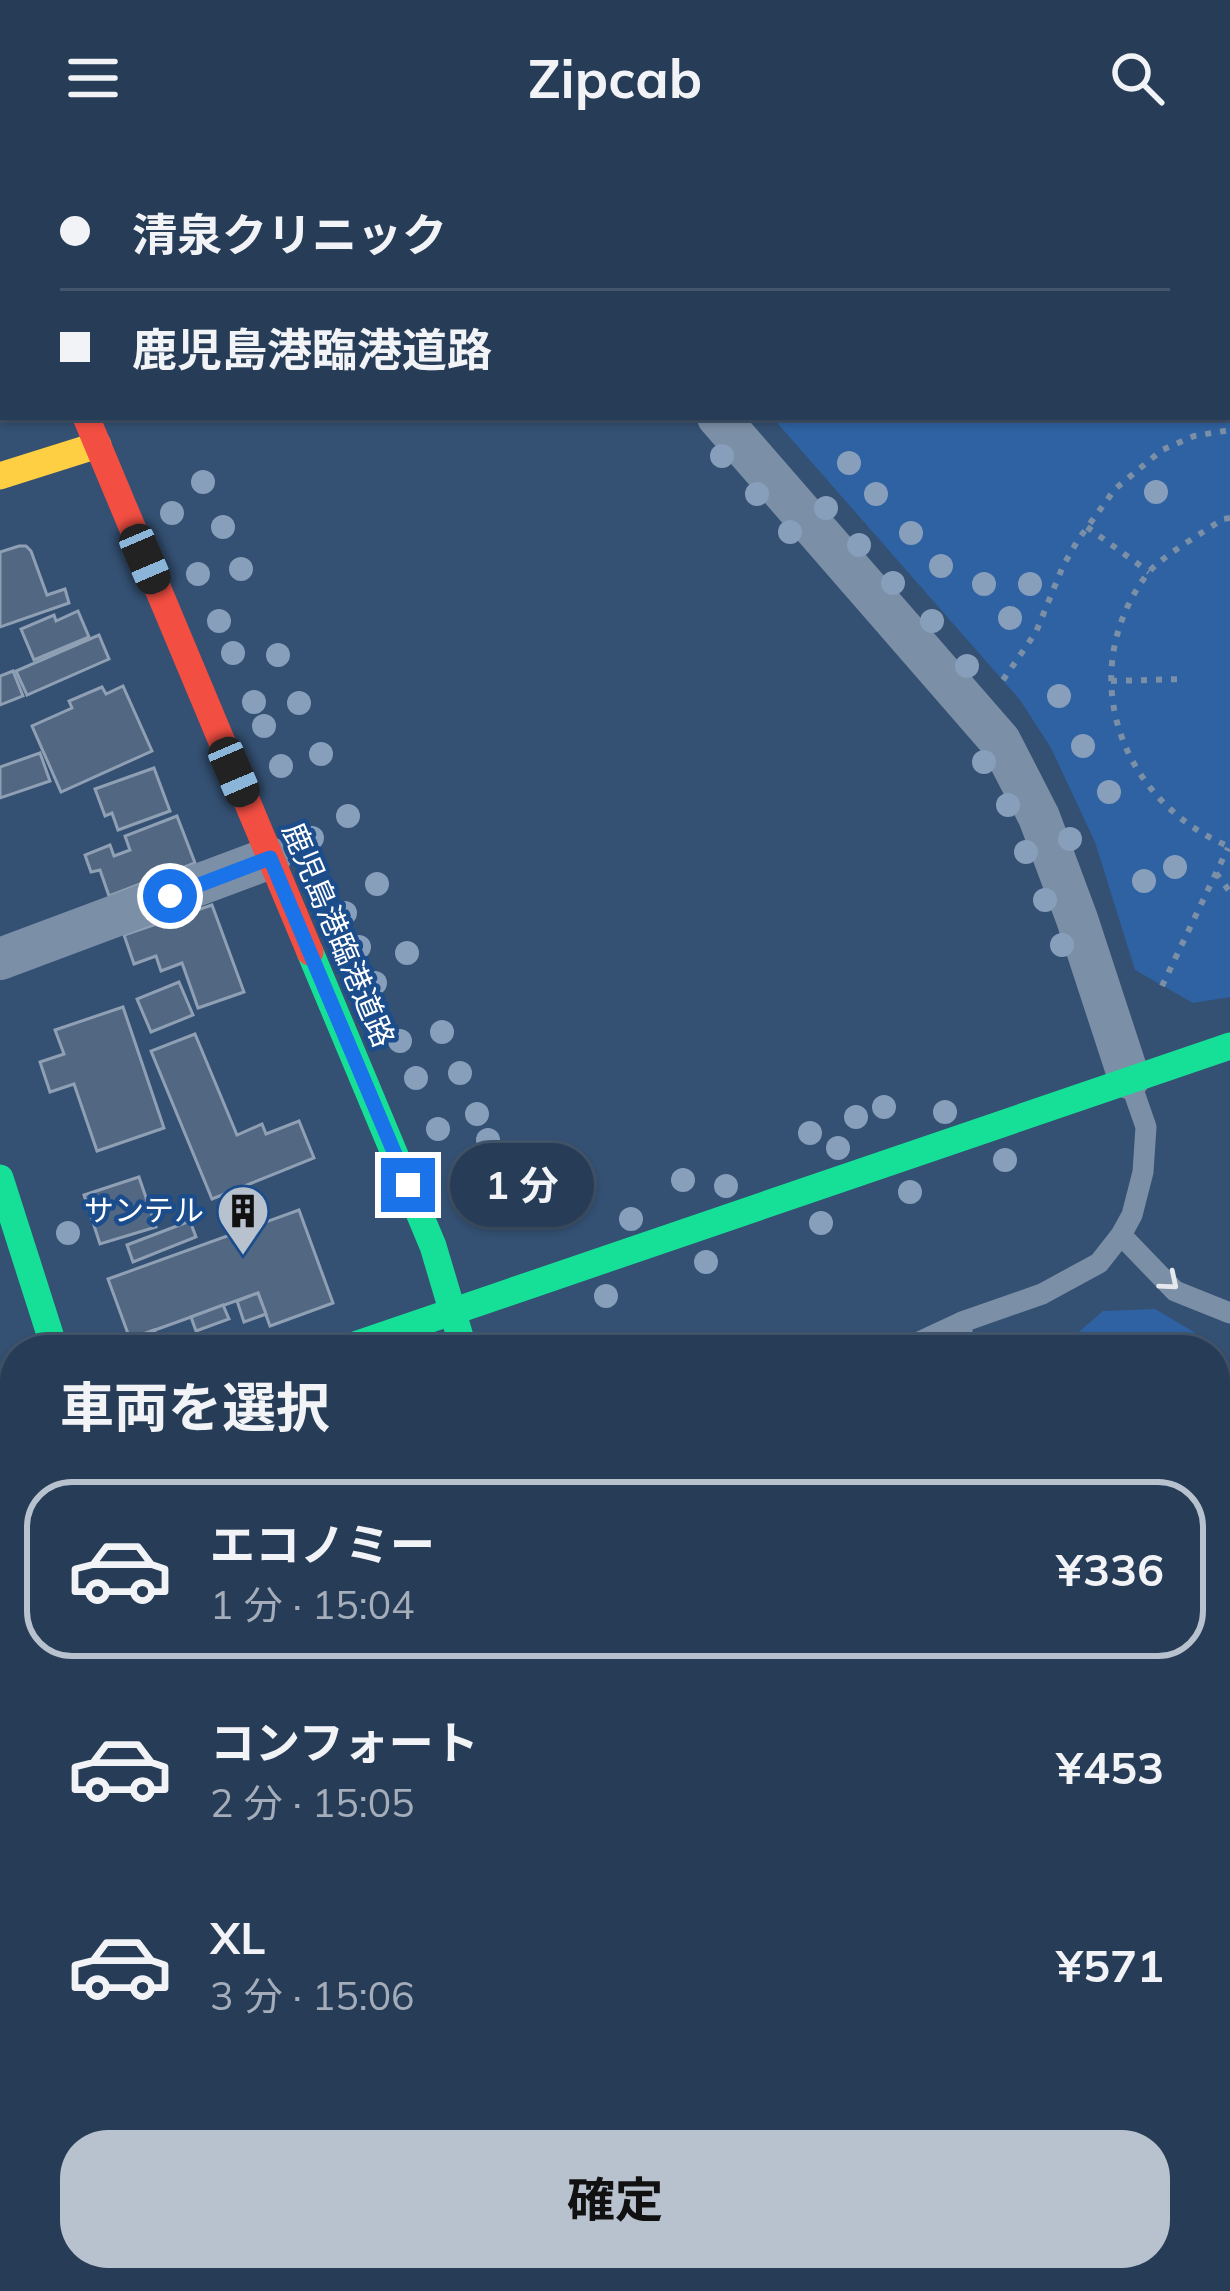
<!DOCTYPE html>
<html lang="ja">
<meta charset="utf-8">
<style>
body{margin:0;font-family:Mulish,"Noto Sans JP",sans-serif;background:#334760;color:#f1f3f6;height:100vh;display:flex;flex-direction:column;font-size:45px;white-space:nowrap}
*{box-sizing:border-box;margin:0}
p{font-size:39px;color:#a4adb9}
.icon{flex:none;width:66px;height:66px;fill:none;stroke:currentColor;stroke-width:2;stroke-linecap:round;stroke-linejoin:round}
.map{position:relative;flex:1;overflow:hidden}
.side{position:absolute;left:0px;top:1179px;width:1230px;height:957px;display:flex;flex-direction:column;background:#273c56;border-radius:48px 48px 0 0;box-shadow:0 3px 9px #0004,0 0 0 3px #43566c}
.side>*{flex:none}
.hud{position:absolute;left:0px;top:0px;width:1230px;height:264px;box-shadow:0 3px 9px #0004,0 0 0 3px #43566c;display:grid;align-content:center;height:264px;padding:0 60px;background:#273c56}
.end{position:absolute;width:54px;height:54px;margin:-27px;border:15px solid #1a73e8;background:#fff;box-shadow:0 0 0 6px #fff}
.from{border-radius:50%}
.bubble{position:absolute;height:84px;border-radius:42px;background:#273c56;box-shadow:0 3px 9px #0004,0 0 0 3px #43566c;font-size:39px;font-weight:700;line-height:84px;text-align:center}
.car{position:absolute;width:36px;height:72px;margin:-36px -18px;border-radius:15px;box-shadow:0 0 9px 3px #0007;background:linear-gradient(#222 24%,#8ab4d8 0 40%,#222 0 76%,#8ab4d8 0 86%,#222 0)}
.hud b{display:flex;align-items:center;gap:42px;height:114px;font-size:45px}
.hud b+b{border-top:3px solid #43566c}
.hud i{width:30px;height:30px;background:#f1f3f6}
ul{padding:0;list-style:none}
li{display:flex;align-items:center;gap:36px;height:180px;margin:0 24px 18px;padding:0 36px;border:6px solid transparent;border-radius:48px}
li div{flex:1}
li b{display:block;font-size:45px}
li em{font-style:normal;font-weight:700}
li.on{border-color:#b8c2ce}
li>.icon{width:108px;height:108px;stroke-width:1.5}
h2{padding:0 60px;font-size:54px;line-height:144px}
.button{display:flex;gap:24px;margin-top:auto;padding:24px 60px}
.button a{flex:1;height:138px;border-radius:48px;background:#b8c2ce;color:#111;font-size:48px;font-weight:700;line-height:138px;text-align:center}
header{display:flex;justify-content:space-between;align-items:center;height:156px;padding:0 60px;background:#273c56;font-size:54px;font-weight:700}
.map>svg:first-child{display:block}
.green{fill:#2f62a2}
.water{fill:#3b5e8b}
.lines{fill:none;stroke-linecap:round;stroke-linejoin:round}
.ferry{stroke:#b2d0f4;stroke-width:3;stroke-dasharray:15 12;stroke-linecap:butt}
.building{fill:#516782;stroke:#90a0b4;stroke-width:3}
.path{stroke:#7b8fa6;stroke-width:6;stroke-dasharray:6 9;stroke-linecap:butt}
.lane{stroke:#7b8fa6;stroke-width:21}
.street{stroke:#7b8fa6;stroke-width:42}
.fast{stroke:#16e098;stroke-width:27}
.slow{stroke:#ffcf43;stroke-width:27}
.jam{stroke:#f24e42;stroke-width:27}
.tree{fill:#889fbc}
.oneway{stroke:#e5e9ed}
.route{stroke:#1a73e8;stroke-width:15}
.labels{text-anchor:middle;stroke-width:9;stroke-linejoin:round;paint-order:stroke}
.street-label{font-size:30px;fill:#fff;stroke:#1b4c8b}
.poi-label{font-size:30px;fill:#fff;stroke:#1b4c8b;text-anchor:end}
</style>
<header><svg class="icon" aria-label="menu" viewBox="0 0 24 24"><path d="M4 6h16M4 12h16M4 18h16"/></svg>Zipcab<svg class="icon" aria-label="search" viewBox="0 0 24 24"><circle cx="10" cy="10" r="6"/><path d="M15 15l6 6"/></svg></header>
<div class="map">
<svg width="1230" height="2135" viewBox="0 0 1230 2135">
<rect width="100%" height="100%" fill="#345072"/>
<g class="green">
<path d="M654 0H1230V841L1193 847 1135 814 1095 686 1051 592 1020 544 772 261H1227V3H655Z"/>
<path d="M1155 1153 1194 1176V1194H1058L1103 1155Z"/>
</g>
<g class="water">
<path d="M1230 1223V1427H1215V1224Z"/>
<path d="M1230 1481V2135H1191L1190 2121H1215V1482Z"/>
</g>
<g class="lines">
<g class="ferry">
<path d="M1215 1476 1230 1477"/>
<path d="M1215 1478 1230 1481"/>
<path d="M1215 1481 1230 1485"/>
<path d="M1215 1483 1230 1488"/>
</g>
</g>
<g class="building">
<path d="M19 390H26L31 395 47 439 65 433 69 447 0 471V396Z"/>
<path d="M78 455 89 481 34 504 21 473 54 459 56 465Z"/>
<path d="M99 479 109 503 27 539 16 515Z"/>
<path d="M13 515 23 540 0 549V520Z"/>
<path d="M123 530 152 595 61 636 32 570 72 552 69 545 102 531 106 538Z"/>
<path d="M40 597 50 625 0 642V611Z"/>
<path d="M154 612 170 655 118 674 112 657 105 660 95 633Z"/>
<path d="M177 660 195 707 109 740 100 714 91 716 85 699 110 689 114 700 130 694 125 680Z"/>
<path d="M212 749 244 836 198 852 182 807 161 815 156 800 134 808 124 779Z"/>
<path d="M179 826 193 859 151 876 137 843Z"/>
<path d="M123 851 164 972 97 995 74 928 50 936 40 906 64 898 55 874Z"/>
<path d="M195 878 237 979 262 968 266 978 299 965 314 1002 212 1043 151 895Z"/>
<path d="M139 1021 156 1071 100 1088 84 1039Z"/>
<path d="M299 1054 333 1147 270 1170 258 1137 130 1183 108 1123Z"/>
<path d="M190 1065 196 1081 133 1106 127 1089Z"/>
<path d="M258 1137 266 1158 244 1166 237 1145Z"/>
<path d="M223 1149 229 1163 196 1175 191 1161Z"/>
<path d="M154 1174 159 1187 134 1194 130 1183Z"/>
<path d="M15 1343V1400L6 1403 0 1384V1347Z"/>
<path d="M1215 1430H1230V1476L1215 1477Z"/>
<path d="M15 1751V1838L0 1842V1756Z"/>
<path d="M15 1856V2093H13L10 2039H0V1861Z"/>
<path d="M874 2121H1006V2131L964 2132V2135H875Z"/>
</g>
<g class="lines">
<g class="path">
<path d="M1046 0 1047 3"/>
<path d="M1216 3 1217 0"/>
<path d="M1227 130 1230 129"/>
<path d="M1227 166 1230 171"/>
<path d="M1230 362 1223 363C1204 376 1162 400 1148 417 1073 516 1119 645 1230 691"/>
<path d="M1087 371 1149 416"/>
<path d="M1003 524 1036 476 1063 410 1078 384 1115 333 1162 294 1194 280 1230 274"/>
<path d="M1111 525 1184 523"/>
<path d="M1216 717 1230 736"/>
<path d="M1162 830 1228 692"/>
<path d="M1215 1472H1230"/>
</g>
<g class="lane">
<path d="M1121 1079 1175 1135 1230 1157"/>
<path d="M962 1166V1194"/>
<path d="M902 1194 962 1166 1042 1138 1099 1107 1121 1079 1132 1059 1143 1016 1146 971 1131 928"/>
<path d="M718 2121 727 2135"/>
</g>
<g class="street">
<path d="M611 0 612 3"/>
<path d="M718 261 1000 585 1039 661 1077 763 1129 922"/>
<path d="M0 803 270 702"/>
<path d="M0 1552H15"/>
<path d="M0 2127 94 2121"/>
</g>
<g class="fast">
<path d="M0 58 3 65"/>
<path d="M310 796 433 1090 464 1194"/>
<path d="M0 1022 55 1194"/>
<path d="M340 1194 1230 890"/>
<path d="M0 1318 15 1313"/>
<path d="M198 2121 199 2135"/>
</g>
<path class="slow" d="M0 320 98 289"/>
<g class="jam">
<path d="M86 261 310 796"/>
<path d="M545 2121V2135"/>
</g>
</g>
<g class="tree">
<circle cx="722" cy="300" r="12"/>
<circle cx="849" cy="307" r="12"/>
<circle cx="203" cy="326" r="12"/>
<circle cx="1156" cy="336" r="12"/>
<circle cx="757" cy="338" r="12"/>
<circle cx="876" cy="338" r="12"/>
<circle cx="826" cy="352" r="12"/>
<circle cx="172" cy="357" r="12"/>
<circle cx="223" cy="371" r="12"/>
<circle cx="790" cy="376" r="12"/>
<circle cx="911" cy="377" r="12"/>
<circle cx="859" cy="389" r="12"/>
<circle cx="941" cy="410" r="12"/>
<circle cx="241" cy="413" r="12"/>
<circle cx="198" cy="418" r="12"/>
<circle cx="893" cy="427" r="12"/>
<circle cx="984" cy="428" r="12"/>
<circle cx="1030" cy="428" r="12"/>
<circle cx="1010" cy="462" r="12"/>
<circle cx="219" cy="465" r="12"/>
<circle cx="932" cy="465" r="12"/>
<circle cx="233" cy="497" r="12"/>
<circle cx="278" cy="499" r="12"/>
<circle cx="967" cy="510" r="12"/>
<circle cx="1059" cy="540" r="12"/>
<circle cx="254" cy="546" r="12"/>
<circle cx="299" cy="547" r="12"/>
<circle cx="264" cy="570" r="12"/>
<circle cx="1083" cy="590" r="12"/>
<circle cx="321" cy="598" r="12"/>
<circle cx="984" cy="606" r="12"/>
<circle cx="281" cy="610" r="12"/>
<circle cx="1109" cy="636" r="12"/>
<circle cx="1008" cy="649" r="12"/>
<circle cx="348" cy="660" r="12"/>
<circle cx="312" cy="682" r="12"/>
<circle cx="1070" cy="683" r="12"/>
<circle cx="1026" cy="696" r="12"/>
<circle cx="1175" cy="711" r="12"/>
<circle cx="1144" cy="725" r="12"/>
<circle cx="377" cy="728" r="12"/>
<circle cx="1045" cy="744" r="12"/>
<circle cx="345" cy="757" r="12"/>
<circle cx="1062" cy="789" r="12"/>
<circle cx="359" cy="791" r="12"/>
<circle cx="407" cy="797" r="12"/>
<circle cx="375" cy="827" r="12"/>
<circle cx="442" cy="876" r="12"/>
<circle cx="400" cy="885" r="12"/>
<circle cx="460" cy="917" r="12"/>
<circle cx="416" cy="922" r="12"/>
<circle cx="884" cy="951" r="12"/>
<circle cx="945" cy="956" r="12"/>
<circle cx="477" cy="958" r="12"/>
<circle cx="856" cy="961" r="12"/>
<circle cx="438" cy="973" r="12"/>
<circle cx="810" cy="977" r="12"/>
<circle cx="488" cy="984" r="12"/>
<circle cx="838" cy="992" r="12"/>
<circle cx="1005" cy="1004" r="12"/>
<circle cx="501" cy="1012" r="12"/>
<circle cx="527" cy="1024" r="12"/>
<circle cx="683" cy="1024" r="12"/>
<circle cx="726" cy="1030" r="12"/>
<circle cx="580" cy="1034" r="12"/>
<circle cx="910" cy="1036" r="12"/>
<circle cx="631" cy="1063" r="12"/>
<circle cx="821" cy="1067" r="12"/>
<circle cx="68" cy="1077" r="12"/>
<circle cx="706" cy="1106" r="12"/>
<circle cx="606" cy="1140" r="12"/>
</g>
<defs><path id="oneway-chevron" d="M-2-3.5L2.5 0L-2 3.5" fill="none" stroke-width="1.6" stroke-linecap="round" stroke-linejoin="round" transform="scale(3)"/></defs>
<use class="oneway" href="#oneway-chevron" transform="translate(1170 1126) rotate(40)"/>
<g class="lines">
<path class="route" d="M170 740 270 702 408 1029"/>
</g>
<defs>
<g id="building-pin" transform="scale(2.7)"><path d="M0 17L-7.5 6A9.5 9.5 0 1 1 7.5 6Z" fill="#b8c2ce" stroke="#1b4c8b"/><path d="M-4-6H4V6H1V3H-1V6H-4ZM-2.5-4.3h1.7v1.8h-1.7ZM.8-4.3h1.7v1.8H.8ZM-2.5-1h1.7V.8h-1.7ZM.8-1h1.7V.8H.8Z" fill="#111"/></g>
</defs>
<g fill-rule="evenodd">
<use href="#building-pin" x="243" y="1055"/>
</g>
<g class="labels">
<g class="street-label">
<text transform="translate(338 779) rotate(67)" y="10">鹿児島港臨港道路</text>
</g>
<g class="poi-label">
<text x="204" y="1065">サンテル</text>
</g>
</g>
</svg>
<i class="end from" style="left:170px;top:740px"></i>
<i class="end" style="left:408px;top:1029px"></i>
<div class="bubble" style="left:450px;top:987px;width:144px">1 分</div>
<i class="car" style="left:145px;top:403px;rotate:157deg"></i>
<i class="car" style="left:234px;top:616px;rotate:157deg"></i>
<div class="hud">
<b><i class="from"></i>清泉クリニック</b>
<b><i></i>鹿児島港臨港道路</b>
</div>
<section class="side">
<h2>車両を選択</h2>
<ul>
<li class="on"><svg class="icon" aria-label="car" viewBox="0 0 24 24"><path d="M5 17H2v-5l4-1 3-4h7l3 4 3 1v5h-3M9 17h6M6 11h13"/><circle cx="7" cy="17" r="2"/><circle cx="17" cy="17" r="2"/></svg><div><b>エコノミー</b><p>1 分 · 15:04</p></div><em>¥336</em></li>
<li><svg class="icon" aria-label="car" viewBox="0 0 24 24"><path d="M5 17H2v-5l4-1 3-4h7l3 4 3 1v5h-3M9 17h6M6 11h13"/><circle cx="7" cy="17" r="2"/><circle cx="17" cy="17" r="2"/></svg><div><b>コンフォート</b><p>2 分 · 15:05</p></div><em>¥453</em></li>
<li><svg class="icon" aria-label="car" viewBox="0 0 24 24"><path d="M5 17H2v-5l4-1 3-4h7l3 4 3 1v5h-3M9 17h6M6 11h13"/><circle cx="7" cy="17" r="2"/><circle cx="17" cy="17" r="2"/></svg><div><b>XL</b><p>3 分 · 15:06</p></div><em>¥571</em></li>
</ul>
<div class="button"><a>確定</a></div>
</section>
</div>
